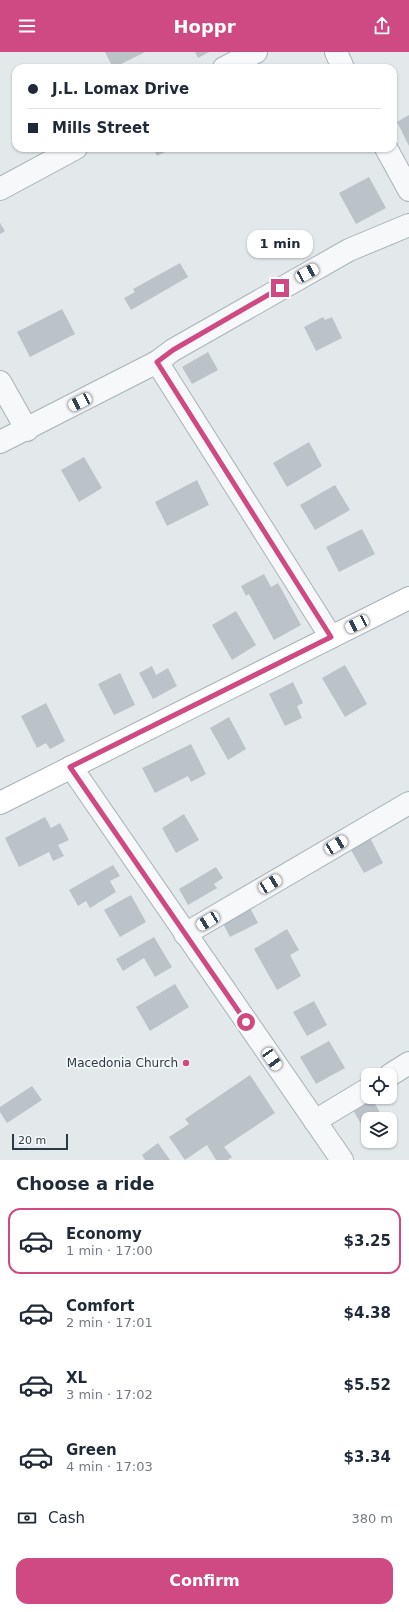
<!DOCTYPE html>
<meta charset="utf-8">
<style>
body{margin:0;font-family:"DejaVu Sans",sans-serif;background:#f2f2f3;color:#1f2937;height:100vh;display:flex;flex-direction:column;font-size:15px;white-space:nowrap}
*{box-sizing:border-box;margin:0}
p{font-size:13px;color:#747a83}
.icon{flex:none;width:22px;height:22px;fill:none;stroke:currentColor;stroke-width:2;stroke-linecap:round;stroke-linejoin:round}
.map{position:relative;height:1108px;overflow:hidden}
.side{display:flex;flex-direction:column;background:#fff;flex:1}
.side>*{flex:none}
.guide{position:absolute;left:12px;top:12px;width:385px;height:88px;border-radius:12px;box-shadow:0 1px 3px #0004;display:grid;align-content:center;height:88px;padding:0 16px;background:#fff}
.fabs{position:absolute;left:361px;top:1016px;display:grid;gap:8px}
.fabs a{display:grid;place-items:center;width:36px;height:36px;border-radius:8px;background:#fff;box-shadow:0 1px 3px #0004;font-size:20px}
.scale{position:absolute;left:12px;bottom:10px;width:56px;box-sizing:border-box;padding-left:4px;border:2px solid #2b3b44;border-top:0;font-size:11px;line-height:14px;white-space:nowrap;color:#2b3b44;-webkit-text-stroke:3px #f3f7f9;paint-order:stroke}
.end{position:absolute;width:18px;height:18px;margin:-9px;border:5px solid #cf4a82;background:#fff;box-shadow:0 0 0 2px #fff}
.from{border-radius:50%}
.bubble{position:absolute;height:28px;border-radius:12px;background:#fff;box-shadow:0 1px 3px #0004;font-size:13px;font-weight:700;line-height:28px;text-align:center}
.car{position:absolute;width:12px;height:24px;margin:-12px -6px;border-radius:5px;box-shadow:0 0 3px 1px #0007;background:linear-gradient(#fff 24%,#345 0 40%,#fff 0 76%,#345 0 86%,#fff 0)}
.guide b{display:flex;align-items:center;gap:14px;height:38px;font-size:15px}
.guide b+b{border-top:1px solid #e0e1e3}
.guide i{width:10px;height:10px;background:#1f2937}
ul{padding:0;list-style:none}
li{display:flex;align-items:center;gap:12px;height:66px;margin:0 8px 6px;padding:0 8px;border:2px solid transparent;border-radius:12px}
li div{flex:1}
li b{display:block;font-size:15px}
li em{font-style:normal;font-weight:700}
li.on{border-color:#cf4a82}
li>.icon{width:36px;height:36px;stroke-width:1.5}
h2{padding:0 16px;font-size:18px;line-height:48px}
.pay{display:flex;align-items:center;gap:10px;height:44px;padding:0 16px;font-size:15px}
.pay p{margin-inline-start:auto}
.cta{display:flex;gap:8px;margin-top:auto;padding:8px 16px}
.cta a{flex:1;height:46px;border-radius:12px;background:#cf4a82;color:#fff;font-size:16px;font-weight:700;line-height:46px;text-align:center}
header{display:flex;justify-content:space-between;align-items:center;height:52px;padding:0 16px;background:#cf4a82;color:#fff;font-size:18px;font-weight:700}
.map>svg:first-child{display:block}
.building{fill:#bbc3c9}
.lines{fill:none;stroke-linecap:round;stroke-linejoin:round}
.street-casing{stroke:#a8b1b6;stroke-width:24}
.secondary-casing{stroke:#a8b1b6;stroke-width:24}
.street{stroke:#f6f8fa;stroke-width:22}
.secondary{stroke:#fff;stroke-width:22}
.route{stroke:#cf4a82;stroke-width:5}
.poi-dot{fill:#cf4a82;stroke:#f3f7f9;stroke-width:1.5}
.labels{text-anchor:middle;stroke-width:3.5;stroke-linejoin:round;paint-order:stroke}
.poi-label{font-size:12px;fill:#2b3b44;stroke:#f3f7f9;text-anchor:end}
</style>
<header><svg class="icon" aria-label="menu" viewBox="0 0 24 24"><path d="M4 6h16M4 12h16M4 18h16"/></svg>Hoppr<svg class="icon" aria-label="share" viewBox="0 0 24 24"><path d="M12 15V3M7 8l5-5 5 5M5 13v7h14v-7"/></svg></header>
<div class="map">
<svg width="409" height="1108" viewBox="0 0 409 1108">
<rect width="100%" height="100%" fill="#e3e9eb"/>
<g class="building">
<path d="M105 0H145L113 16Z"/>
<path d="M195 0H209L198 6Z"/>
<path d="M409 63V94L397 70Z"/>
<path d="M153 96H173L157 104Z"/>
<path d="M369 125 386 156 356 172 339 141Z"/>
<path d="M0 171 5 179 0 182Z"/>
<path d="M180 211 188 225 131 258 124 246 135 240 133 237Z"/>
<path d="M62 257 75 282 30 305 17 280Z"/>
<path d="M323 265 325 268 332 265 342 286 316 299 304 275Z"/>
<path d="M208 300 218 318 192 332 182 315Z"/>
<path d="M309 390 322 414 287 435 273 411Z"/>
<path d="M84 405 102 436 79 450 61 418Z"/>
<path d="M197 428 209 453 167 474 155 450Z"/>
<path d="M335 433 350 458 315 478 300 453Z"/>
<path d="M362 477 375 502 339 520 326 495Z"/>
<path d="M264 522 271 535 278 531 301 573 274 588 249 542 246 544 241 534Z"/>
<path d="M236 559 256 593 232 608 212 573Z"/>
<path d="M345 613 367 652 345 665 322 626Z"/>
<path d="M152 614 156 623 168 616 177 634 153 647 139 621Z"/>
<path d="M120 621 135 653 114 663 98 632Z"/>
<path d="M293 630 303 651 297 654 302 666 285 674 269 642Z"/>
<path d="M46 651 65 689 50 697 46 691 37 696 21 664Z"/>
<path d="M229 665 246 697 228 708 210 676Z"/>
<path d="M191 692 206 722 191 730 188 724 155 741 142 716Z"/>
<path d="M184 762 199 788 176 801 162 776Z"/>
<path d="M45 765 51 776 60 771 69 788 58 793 64 804 53 809 49 800 19 815 5 786Z"/>
<path d="M367 780 383 811 364 821 347 791Z"/>
<path d="M113 813 120 824 110 829 116 840 90 856 86 849 78 854 69 838Z"/>
<path d="M216 815 223 826 214 832 217 836 188 853 179 837Z"/>
<path d="M131 843 146 870 120 885 104 858Z"/>
<path d="M247 850 258 871 230 885 219 864Z"/>
<path d="M287 877 299 898 290 903 301 924 277 938 254 897Z"/>
<path d="M154 885 172 915 155 925 144 906 123 919 116 907Z"/>
<path d="M175 932 189 955 150 979 136 955Z"/>
<path d="M314 949 327 973 307 984 293 960Z"/>
<path d="M329 989 345 1016 316 1032 300 1005Z"/>
<path d="M250 1023 275 1061 224 1095 232 1105 228 1108H216L207 1093 185 1108 169 1085 189 1072 185 1067Z"/>
<path d="M32 1034 42 1048 7 1071 0 1060V1055Z"/>
<path d="M371 1045 382 1064 377 1067H368V1072L363 1075 351 1055Z"/>
<path d="M158 1091 170 1108H145L142 1103Z"/>
</g>
<g class="lines">
<g class="street-casing">
<g id="street">
<path d="M336 0 343 16"/>
<path d="M224 16 256 0"/>
<path d="M386 96 409 138"/>
<path d="M0 137 76 96"/>
<path d="M157 310 331 585"/>
<path d="M0 330 27 378"/>
<path d="M0 390 157 310 173 298 349 198 409 173"/>
<path d="M71 715 342 1108"/>
<path d="M185 882 409 751"/>
<path d="M390 1023 409 1011"/>
<path d="M315 1069 368 1037"/>
</g>
</g>
<g class="secondary-casing">
<path id="secondary" d="M0 751 409 546"/>
</g>
<use href="#street" class="street"/>
<use href="#secondary" class="secondary"/>
</g>
<g class="lines">
<path class="route" d="M246 970 70 715 331 585 157 310 173 298 280 236"/>
</g>
<circle class="poi-dot" cx="186" cy="1011" r="4"/>
<g class="labels">
<g class="poi-label">
<text x="178" y="1015">Macedonia Church</text>
</g>
</g>
</svg>
<div class="fabs">
<a><svg class="icon" aria-label="locate" viewBox="0 0 24 24"><circle cx="12" cy="12" r="6"/><path d="M12 2v4M12 18v4M2 12h4M18 12h4"/></svg></a>
<a><svg class="icon" aria-label="layers" viewBox="0 0 24 24"><path d="M12 4l9 5-9 5-9-5zM3 14l9 5 9-5"/></svg></a>
</div>
<div class="scale">20 m</div>
<i class="end from" style="left:246px;top:970px"></i>
<i class="end" style="left:280px;top:236px"></i>
<div class="bubble" style="left:247px;top:178px;width:66px">1 min</div>
<i class="car" style="left:307px;top:221px;rotate:61deg"></i>
<i class="car" style="left:80px;top:350px;rotate:243deg"></i>
<i class="car" style="left:357px;top:572px;rotate:244deg"></i>
<i class="car" style="left:336px;top:793px;rotate:59deg"></i>
<i class="car" style="left:270px;top:832px;rotate:59deg"></i>
<i class="car" style="left:208px;top:869px;rotate:239deg"></i>
<i class="car" style="left:272px;top:1007px;rotate:145deg"></i>
<div class="guide">
<b><i class="from"></i>J.L. Lomax Drive</b>
<b><i></i>Mills Street</b>
</div>
</div>
<section class="side">
<h2>Choose a ride</h2>
<ul>
<li class="on"><svg class="icon" aria-label="car" viewBox="0 0 24 24"><path d="M5 17H2v-5l4-1 3-4h7l3 4 3 1v5h-3M9 17h6M6 11h13"/><circle cx="7" cy="17" r="2"/><circle cx="17" cy="17" r="2"/></svg><div><b>Economy</b><p>1 min · 17:00</p></div><em>$3.25</em></li>
<li><svg class="icon" aria-label="car" viewBox="0 0 24 24"><path d="M5 17H2v-5l4-1 3-4h7l3 4 3 1v5h-3M9 17h6M6 11h13"/><circle cx="7" cy="17" r="2"/><circle cx="17" cy="17" r="2"/></svg><div><b>Comfort</b><p>2 min · 17:01</p></div><em>$4.38</em></li>
<li><svg class="icon" aria-label="car" viewBox="0 0 24 24"><path d="M5 17H2v-5l4-1 3-4h7l3 4 3 1v5h-3M9 17h6M6 11h13"/><circle cx="7" cy="17" r="2"/><circle cx="17" cy="17" r="2"/></svg><div><b>XL</b><p>3 min · 17:02</p></div><em>$5.52</em></li>
<li><svg class="icon" aria-label="car" viewBox="0 0 24 24"><path d="M5 17H2v-5l4-1 3-4h7l3 4 3 1v5h-3M9 17h6M6 11h13"/><circle cx="7" cy="17" r="2"/><circle cx="17" cy="17" r="2"/></svg><div><b>Green</b><p>4 min · 17:03</p></div><em>$3.34</em></li>
</ul>
<div class="pay"><svg class="icon" aria-label="cash" viewBox="0 0 24 24"><path d="M3 7h18v10H3z"/><circle cx="12" cy="12" r="2"/></svg>Cash<p>380 m</p></div>
<div class="cta"><a>Confirm</a></div>
</section>
